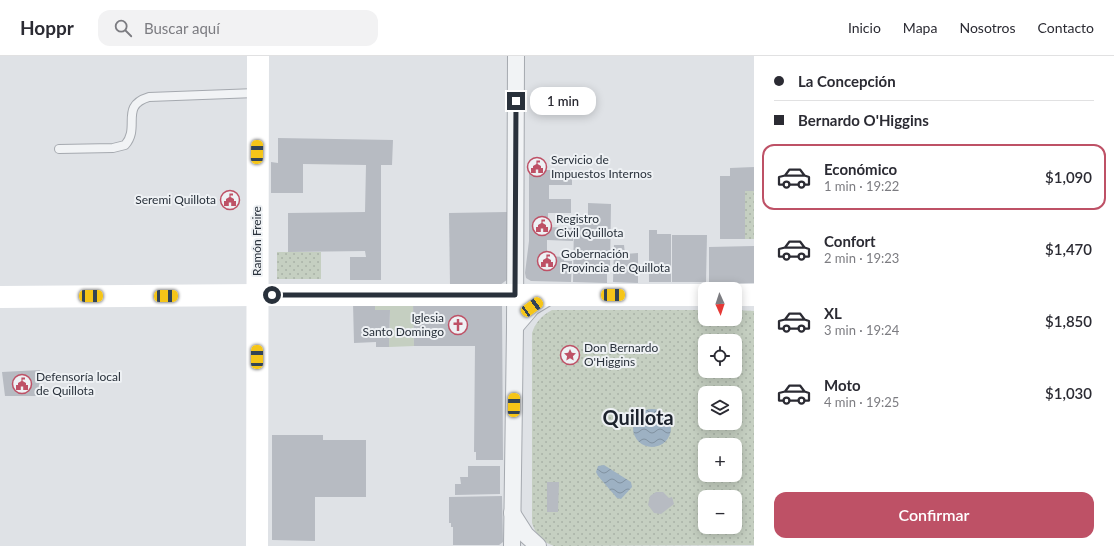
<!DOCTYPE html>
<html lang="es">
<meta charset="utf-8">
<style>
body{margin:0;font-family:Lato,sans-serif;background:#f2f2f3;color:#2b2b33;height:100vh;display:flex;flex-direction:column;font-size:15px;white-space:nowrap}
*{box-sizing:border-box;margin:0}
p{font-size:13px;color:#7c7c81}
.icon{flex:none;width:22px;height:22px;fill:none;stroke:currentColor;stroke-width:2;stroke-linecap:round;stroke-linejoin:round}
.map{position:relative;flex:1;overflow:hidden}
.sheet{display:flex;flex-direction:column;background:#fff;width:360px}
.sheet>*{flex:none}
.hud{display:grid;align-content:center;height:88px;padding:0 20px;background:#fff}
.needle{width:26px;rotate:177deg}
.fabs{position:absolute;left:698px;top:226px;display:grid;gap:8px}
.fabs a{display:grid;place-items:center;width:44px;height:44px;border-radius:8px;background:#fff;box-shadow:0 2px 10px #0003;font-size:20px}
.end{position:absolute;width:18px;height:18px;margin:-9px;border:5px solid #29313b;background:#fff;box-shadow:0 0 0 2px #fff}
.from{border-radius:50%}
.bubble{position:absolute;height:28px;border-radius:12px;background:#fff;box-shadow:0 2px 10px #0003;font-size:13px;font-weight:600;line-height:28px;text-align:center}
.car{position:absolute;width:12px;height:24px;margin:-12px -6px;border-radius:5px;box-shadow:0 0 3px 1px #0007;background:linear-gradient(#f5c518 24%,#345 0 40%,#f5c518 0 76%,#345 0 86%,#f5c518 0)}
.hud b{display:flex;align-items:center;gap:14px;height:38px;font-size:15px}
.hud b+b{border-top:1px solid #e1e1e2}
.hud i{width:10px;height:10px;background:#2b2b33}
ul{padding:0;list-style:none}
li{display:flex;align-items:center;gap:12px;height:66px;margin:0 8px 6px;padding:0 12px;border:2px solid transparent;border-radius:12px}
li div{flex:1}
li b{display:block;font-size:15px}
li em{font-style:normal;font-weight:600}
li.on{border-color:#be5166}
li>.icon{width:36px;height:36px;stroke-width:1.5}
.action{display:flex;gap:8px;margin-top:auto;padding:8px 20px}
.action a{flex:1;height:46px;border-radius:12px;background:#be5166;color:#fff;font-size:16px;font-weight:600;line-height:46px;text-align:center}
header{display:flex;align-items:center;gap:24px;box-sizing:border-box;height:56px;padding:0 20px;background:#fff;border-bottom:1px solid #e1e1e2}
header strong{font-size:19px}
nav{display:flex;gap:22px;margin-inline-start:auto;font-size:14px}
.search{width:280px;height:36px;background:#f2f2f3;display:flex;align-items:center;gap:10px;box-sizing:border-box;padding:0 14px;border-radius:12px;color:#7c7c81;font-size:15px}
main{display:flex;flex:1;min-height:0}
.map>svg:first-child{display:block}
.grass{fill:url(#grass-dots);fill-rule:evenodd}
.garden{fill:#c5cfc1}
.water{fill:url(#water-waves)}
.building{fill:#b7bbc2}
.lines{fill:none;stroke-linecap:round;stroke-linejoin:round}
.lane-casing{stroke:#a5a9af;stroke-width:10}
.street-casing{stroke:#a5a9af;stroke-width:18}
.lane{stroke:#f1f3f5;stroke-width:8}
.street{stroke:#f1f3f5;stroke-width:16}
.secondary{stroke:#fff;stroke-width:22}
.route{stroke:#29313b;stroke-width:5}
.labels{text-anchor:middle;stroke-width:4;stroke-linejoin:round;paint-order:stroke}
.poi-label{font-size:12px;fill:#29313b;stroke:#eef1f4;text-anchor:start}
.street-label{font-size:12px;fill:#29313b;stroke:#eef1f4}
.town-label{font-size:20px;font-weight:bold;fill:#1c222c;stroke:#eef1f4}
</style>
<header>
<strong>Hoppr</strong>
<div class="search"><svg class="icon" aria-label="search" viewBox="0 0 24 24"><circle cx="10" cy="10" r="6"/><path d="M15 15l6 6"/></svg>Buscar aquí</div>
<nav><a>Inicio</a><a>Mapa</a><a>Nosotros</a><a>Contacto</a></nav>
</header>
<main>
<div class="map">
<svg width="754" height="490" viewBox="0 0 754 490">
<defs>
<pattern id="grass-dots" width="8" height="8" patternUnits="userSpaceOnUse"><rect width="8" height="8" fill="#c5cfc1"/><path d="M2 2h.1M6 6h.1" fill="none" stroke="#a9b2a7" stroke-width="1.8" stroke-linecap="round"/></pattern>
<pattern id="water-waves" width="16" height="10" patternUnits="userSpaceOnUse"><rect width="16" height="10" fill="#9db1c3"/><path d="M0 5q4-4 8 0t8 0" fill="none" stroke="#8091a0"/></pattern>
</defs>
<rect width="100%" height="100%" fill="#dfe2e6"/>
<g class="grass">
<rect x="745" y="135" width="9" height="48"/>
<rect x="277" y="196" width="44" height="27"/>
<path d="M552 254H705V263H735V254L754 255V489L554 490C542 486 536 479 532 467V277C536 266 541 260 552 254ZM705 285H735V315H705ZM705 337H735V367H705ZM705 389H735V419H705ZM705 441H735V471H705Z"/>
</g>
<path class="garden" d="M375 247 413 248 414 290 389 291 390 254H375Z"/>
<g class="water">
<circle cx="652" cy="372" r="19"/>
<path d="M604 409 631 426 632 431 621 443 617 442 598 420 596 416 598 410Z"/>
</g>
<g class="building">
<path d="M278 82 393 84 392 109H381V224H350V201H366L365 195 288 196V157L365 156 366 109 303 108V137H271V106L278 107Z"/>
<path d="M754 111V135H745V183H720V120H730V112Z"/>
<path d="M529 114H572V129H549V143H571V157H548V171L573 172V185L547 184V200L564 201V205H572L571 226 531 225 526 222 525 217 529 185Z"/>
<path d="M588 147 611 148 610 217H607V227L573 226 574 166H588Z"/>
<path d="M507 156 508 223 500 229H450L449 157Z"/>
<path d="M649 174H657V178H671V226H649Z"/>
<path d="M672 179H707L706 226H672Z"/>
<path d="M614 189H624L625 198 638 197V227L613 226Z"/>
<path d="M754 190V227L709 228V191Z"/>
<path d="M353 247H375V254H390L389 291H376V286L354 287Z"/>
<path d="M413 248H502L503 404H476V396H474L475 290H414Z"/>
<path d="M40 314 39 340H5L2 316Z"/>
<path d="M272 379H323V384H366V441H315V485L272 484Z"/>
<path d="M468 410H500V438L455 439V428H461L460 421H468Z"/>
<path d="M547 426H559L558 456H547Z"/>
<path d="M656 436H663L669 442 672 441 674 448 661 458 654 457 648 449 650 440Z"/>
<path d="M502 440 503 486 499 489H453V471H451V467H449V441Z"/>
</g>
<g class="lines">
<g class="lane-casing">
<path id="lane" d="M59 93 113 92 125 89C141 71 119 50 149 41L257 37"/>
</g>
<g class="street-casing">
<g id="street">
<path d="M515 271 532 251 552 239"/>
<path d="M512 457 526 479 538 490"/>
<path d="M512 490 515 271 516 0"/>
</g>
</g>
<use href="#lane" class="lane"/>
<use href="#street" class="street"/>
<g class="secondary">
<path d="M735 239H754"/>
<path d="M0 241 257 239H705"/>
<path d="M257 490 258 0"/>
</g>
</g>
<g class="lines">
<path class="route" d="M272 239H515L516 45"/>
</g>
<defs>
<g id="civic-ring" transform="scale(1)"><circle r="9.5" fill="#eef1f4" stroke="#be5166" stroke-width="1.5"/><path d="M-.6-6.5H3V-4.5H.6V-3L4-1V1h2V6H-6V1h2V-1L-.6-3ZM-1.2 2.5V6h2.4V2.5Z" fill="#be5166"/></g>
<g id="church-ring" transform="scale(1)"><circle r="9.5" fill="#eef1f4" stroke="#be5166" stroke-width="1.5"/><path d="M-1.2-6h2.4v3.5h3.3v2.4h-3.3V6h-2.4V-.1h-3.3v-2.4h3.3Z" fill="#be5166"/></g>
<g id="sight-ring" transform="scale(1)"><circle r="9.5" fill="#eef1f4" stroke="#be5166" stroke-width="1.5"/><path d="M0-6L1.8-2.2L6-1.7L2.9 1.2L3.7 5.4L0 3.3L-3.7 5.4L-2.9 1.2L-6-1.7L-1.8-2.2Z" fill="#be5166"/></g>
</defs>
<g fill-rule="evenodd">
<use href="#civic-ring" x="537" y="111"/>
<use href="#civic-ring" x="230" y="144"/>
<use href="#civic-ring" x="542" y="170"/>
<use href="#civic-ring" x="547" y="205"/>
<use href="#church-ring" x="458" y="269"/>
<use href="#sight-ring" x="570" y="299"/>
<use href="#civic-ring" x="22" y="328"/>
</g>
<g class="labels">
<g class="poi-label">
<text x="551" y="108">Servicio de<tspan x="551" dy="14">Impuestos Internos</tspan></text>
<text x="216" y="148" text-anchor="end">Seremi Quillota</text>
<text x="556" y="167">Registro<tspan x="556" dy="14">Civil Quillota</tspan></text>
<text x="561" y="202">Gobernación<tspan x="561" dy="14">Provincia de Quillota</tspan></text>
<text x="444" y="266" text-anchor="end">Iglesia<tspan x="444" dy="14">Santo Domingo</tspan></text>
<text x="584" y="296">Don Bernardo<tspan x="584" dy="14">O'Higgins</tspan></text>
<text x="36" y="325">Defensoría local<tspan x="36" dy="14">de Quillota</tspan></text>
</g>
<g class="street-label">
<text transform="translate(257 185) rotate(-90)" y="4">Ramón Freire</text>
</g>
<g class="town-label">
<text x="638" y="369">Quillota</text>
</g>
</g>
</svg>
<div class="fabs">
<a><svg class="needle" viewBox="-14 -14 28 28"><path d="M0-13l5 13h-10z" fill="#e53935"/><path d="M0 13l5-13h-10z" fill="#7c7c81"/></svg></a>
<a><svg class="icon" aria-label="locate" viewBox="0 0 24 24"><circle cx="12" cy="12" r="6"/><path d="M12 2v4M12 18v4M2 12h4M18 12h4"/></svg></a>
<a><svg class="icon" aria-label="layers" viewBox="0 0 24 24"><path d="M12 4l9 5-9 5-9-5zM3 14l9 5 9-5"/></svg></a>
<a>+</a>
<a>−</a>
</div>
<i class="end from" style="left:272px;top:239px"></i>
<i class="end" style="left:516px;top:45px"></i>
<div class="bubble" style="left:530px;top:31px;width:66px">1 min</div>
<i class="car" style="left:257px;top:96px;rotate:1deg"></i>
<i class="car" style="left:613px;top:239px;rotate:90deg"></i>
<i class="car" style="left:91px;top:240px;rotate:90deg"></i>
<i class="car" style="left:166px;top:240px;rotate:89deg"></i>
<i class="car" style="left:532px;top:251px;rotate:54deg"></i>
<i class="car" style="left:257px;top:301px;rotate:0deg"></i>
<i class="car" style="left:514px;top:349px;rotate:1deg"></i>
</div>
<section class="sheet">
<div class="hud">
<b><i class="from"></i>La Concepción</b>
<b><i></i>Bernardo O'Higgins</b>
</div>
<ul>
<li class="on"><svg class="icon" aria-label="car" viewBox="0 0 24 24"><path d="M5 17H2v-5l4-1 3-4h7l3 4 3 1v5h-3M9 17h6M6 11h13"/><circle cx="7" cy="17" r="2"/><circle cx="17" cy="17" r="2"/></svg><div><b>Económico</b><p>1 min · 19:22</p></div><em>$1,090</em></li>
<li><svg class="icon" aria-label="car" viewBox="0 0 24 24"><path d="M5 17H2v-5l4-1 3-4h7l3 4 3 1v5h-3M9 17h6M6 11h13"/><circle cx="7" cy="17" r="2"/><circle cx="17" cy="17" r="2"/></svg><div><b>Confort</b><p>2 min · 19:23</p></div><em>$1,470</em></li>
<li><svg class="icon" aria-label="car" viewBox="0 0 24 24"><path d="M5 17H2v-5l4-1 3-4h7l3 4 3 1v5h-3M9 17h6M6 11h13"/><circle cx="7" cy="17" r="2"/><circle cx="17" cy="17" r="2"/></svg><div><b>XL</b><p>3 min · 19:24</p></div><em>$1,850</em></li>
<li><svg class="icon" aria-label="car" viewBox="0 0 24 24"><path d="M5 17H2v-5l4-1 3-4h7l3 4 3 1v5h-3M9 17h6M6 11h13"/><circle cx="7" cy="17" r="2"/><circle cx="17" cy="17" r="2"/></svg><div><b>Moto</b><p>4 min · 19:25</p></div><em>$1,030</em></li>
</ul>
<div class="action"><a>Confirmar</a></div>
</section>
</main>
